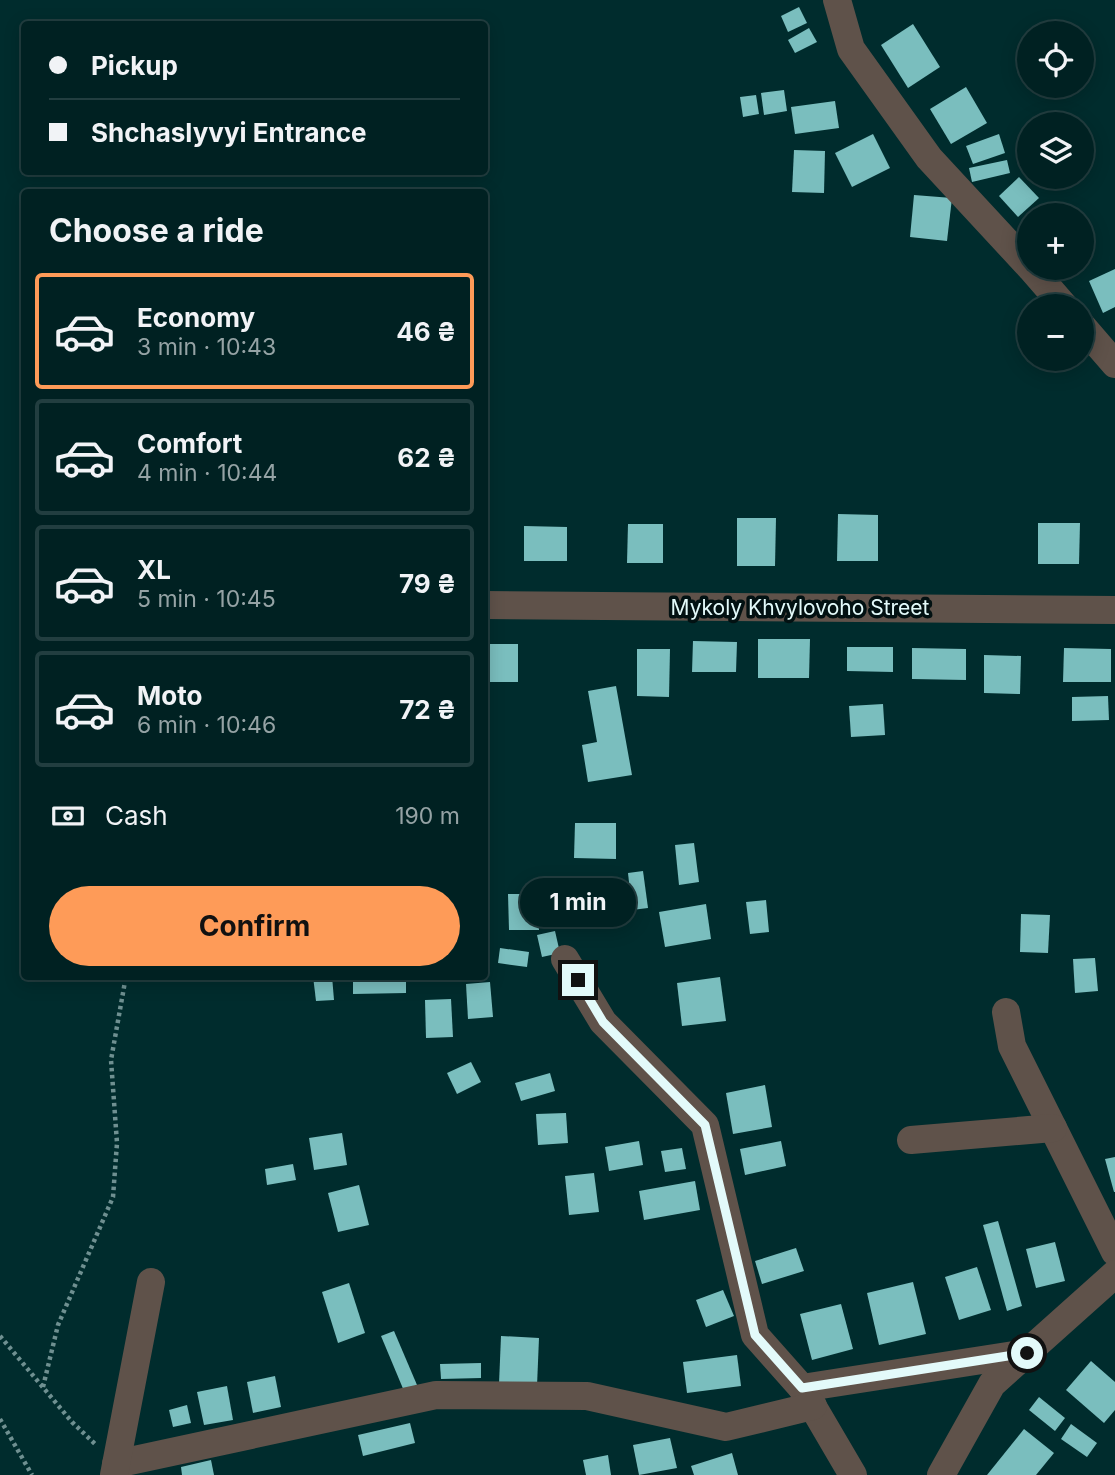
<!DOCTYPE html>
<meta charset="utf-8">
<style>
body{margin:0;font-family:Inter,sans-serif;background:#0a292a;color:#f1f3f6;height:100vh;display:flex;flex-direction:column;font-size:26px;white-space:nowrap}
*{box-sizing:border-box;margin:0}
p{font-size:23px;color:#95a3a5}
.icon{flex:none;width:38px;height:38px;fill:none;stroke:currentColor;stroke-width:2;stroke-linecap:round;stroke-linejoin:round}
.map{position:relative;flex:1;overflow:hidden}
.drawer{position:absolute;left:21px;top:189px;width:467px;height:791px;display:flex;flex-direction:column;background:#002122;border-radius:7px;box-shadow:0 4px 18px #0003,0 0 0 2px #223e40}
.drawer>*{flex:none}
.top-card{position:absolute;left:21px;top:21px;width:467px;height:154px;border-radius:7px;box-shadow:0 4px 18px #0003,0 0 0 2px #223e40;display:grid;align-content:center;height:154px;padding:0 28px;background:#002122}
.tools{position:absolute;left:1017px;top:21px;display:grid;gap:14px}
.tools a{display:grid;place-items:center;width:77px;height:77px;border-radius:50%;background:#002122;box-shadow:0 4px 18px #0003,0 0 0 2px #223e40;font-size:35px}
.end{position:absolute;width:32px;height:32px;margin:-16px;border:9px solid #e3fafa;background:#111;box-shadow:0 0 0 4px #111}
.from{border-radius:50%}
.bubble{position:absolute;height:49px;border-radius:24px;background:#002122;box-shadow:0 4px 18px #0003,0 0 0 2px #223e40;font-size:23px;font-weight:700;line-height:49px;text-align:center}
.top-card b{display:flex;align-items:center;gap:24px;height:66px;font-size:26px}
.top-card b+b{border-top:2px solid #223e40}
.top-card i{width:18px;height:18px;background:#f1f3f6}
ul{padding:0;list-style:none}
li{display:flex;align-items:center;gap:21px;height:116px;margin:0 14px 10px;padding:0 14px;border:4px solid #223e40;border-radius:7px}
li div{flex:1}
li b{display:block;font-size:26px}
li em{font-style:normal;font-weight:700}
li.on{border-color:#fe9b58}
li>.icon{width:63px;height:63px;stroke-width:1.5}
h2{padding:0 28px;font-size:32px;line-height:84px}
.pay{display:flex;align-items:center;gap:18px;height:77px;padding:0 28px;font-size:26px}
.pay p{margin-inline-start:auto}
.button{display:flex;gap:14px;margin-top:auto;padding:14px 28px}
.button a{flex:1;height:80px;border-radius:42px;background:#fe9b58;color:#111;font-size:28px;font-weight:700;line-height:80px;text-align:center}
.map>svg:first-child{display:block}
.building{fill:#7abebe}
.lines{fill:none;stroke-linecap:round;stroke-linejoin:round}
.path{stroke:#6f9091;stroke-width:4.5;stroke-dasharray:3.5 3.5;stroke-linecap:butt}
.minor{stroke:#5f524a;stroke-width:28}
.route{stroke:#e3fafa;stroke-width:9}
.labels{text-anchor:middle;stroke-width:7;stroke-linejoin:round;paint-order:stroke}
.street-label{font-size:21px;fill:#e3fafa;stroke:#021112}
</style>
<div class="map">
<svg width="1115" height="1475" viewBox="0 0 1115 1475">
<rect width="100%" height="100%" fill="#002c2d"/>
<g class="building">
<path d="M799 7 807 23 788 32 781 16Z"/>
<path d="M913 24 940 67 908 88 881 45Z"/>
<path d="M809 28 817 42 795 53 788 40Z"/>
<path d="M966 87 987 123 951 144 930 109Z"/>
<path d="M784 90 787 111 764 115 761 93Z"/>
<path d="M756 95 759 114 743 117 740 97Z"/>
<path d="M835 101 839 128 795 134 791 107Z"/>
<path d="M873 134 890 168 852 187 835 153Z"/>
<path d="M999 134 1005 153 973 164 966 146Z"/>
<path d="M794 150 825 151 824 193 792 192Z"/>
<path d="M1007 160 1010 173 972 182 969 168Z"/>
<path d="M1019 177 1039 198 1018 217 999 196Z"/>
<path d="M914 195 952 198 947 241 910 237Z"/>
<path d="M1115 269V307L1103 313 1089 281Z"/>
<path d="M838 514 878 515V561H837Z"/>
<path d="M737 518H776L775 566H737Z"/>
<path d="M1038 523H1080L1079 564H1038Z"/>
<path d="M628 524H663V563H627Z"/>
<path d="M524 526 567 527V561H524Z"/>
<path d="M758 639H810L809 678H758Z"/>
<path d="M693 641 737 642 736 672H692Z"/>
<rect x="485" y="644" width="33" height="38"/>
<path d="M847 647H893V672L847 671Z"/>
<path d="M912 648 966 649V680L912 679Z"/>
<path d="M1064 648 1111 649V682H1063Z"/>
<path d="M637 649H670L669 697 637 696Z"/>
<path d="M984 655 1021 656 1020 694 984 693Z"/>
<path d="M616 686 632 775 588 782 582 745 597 742 588 691Z"/>
<path d="M1108 696 1109 720 1072 721V697Z"/>
<path d="M883 704 885 735 851 737 849 706Z"/>
<path d="M575 823H616V859L574 858Z"/>
<path d="M694 843 699 882 679 885 675 845Z"/>
<path d="M643 871 648 908 632 910 628 873Z"/>
<path d="M508 894H538L539 930H509Z"/>
<path d="M766 900 769 932 750 934 746 902Z"/>
<path d="M706 904 711 939 665 947 659 912Z"/>
<path d="M1021 914 1050 915 1048 953 1020 952Z"/>
<path d="M555 931 560 953 542 957 537 935Z"/>
<path d="M500 948 529 952 527 967 498 963Z"/>
<path d="M1095 958 1098 991 1075 993 1073 959Z"/>
<path d="M313 976H332L334 1000 316 1001Z"/>
<path d="M353 976H406V993L353 994Z"/>
<path d="M720 977 726 1021 682 1026 677 983Z"/>
<path d="M490 982 493 1017 468 1019 466 984Z"/>
<path d="M451 999 453 1037 426 1038 425 1000Z"/>
<path d="M471 1062 481 1082 457 1094 447 1073Z"/>
<path d="M550 1073 555 1091 521 1101 515 1083Z"/>
<path d="M765 1085 772 1127 733 1134 726 1093Z"/>
<path d="M566 1113 568 1143 538 1145 536 1114Z"/>
<path d="M342 1133 347 1165 314 1170 309 1138Z"/>
<path d="M639 1141 643 1165 609 1171 605 1147Z"/>
<path d="M781 1141 786 1166 745 1175 740 1149Z"/>
<path d="M682 1148 686 1169 665 1172 661 1151Z"/>
<path d="M1115 1157V1192H1114L1105 1159Z"/>
<path d="M293 1164 296 1180 267 1185 265 1169Z"/>
<path d="M594 1173 599 1212 569 1215 565 1176Z"/>
<path d="M695 1181 700 1210 644 1220 639 1191Z"/>
<path d="M359 1185 369 1225 338 1232 328 1193Z"/>
<path d="M998 1221 1022 1306 1007 1311 983 1225Z"/>
<path d="M1055 1242 1065 1281 1036 1288 1026 1249Z"/>
<path d="M796 1248 804 1271 762 1284 755 1261Z"/>
<path d="M977 1267 991 1310 959 1320 945 1277Z"/>
<path d="M913 1282 926 1334 879 1345 867 1293Z"/>
<path d="M349 1283 365 1333 338 1343 322 1292Z"/>
<path d="M723 1290 734 1316 706 1327 696 1300Z"/>
<path d="M841 1304 853 1349 812 1360 800 1314Z"/>
<path d="M394 1331 417 1385 404 1391 381 1336Z"/>
<path d="M501 1336 539 1338 537 1386 499 1384Z"/>
<path d="M737 1355 741 1386 687 1393 683 1362Z"/>
<path d="M1091 1361 1115 1382V1410L1104 1423 1066 1390Z"/>
<path d="M481 1363V1378L441 1379 440 1364Z"/>
<path d="M275 1376 281 1407 253 1413 247 1382Z"/>
<path d="M227 1386 233 1420 204 1425 197 1392Z"/>
<path d="M1039 1397 1065 1418 1055 1431 1029 1410Z"/>
<path d="M187 1405 191 1423 173 1427 169 1410Z"/>
<path d="M410 1423 415 1443 363 1456 358 1435Z"/>
<path d="M1071 1424 1097 1443 1087 1457 1061 1439Z"/>
<path d="M1024 1429 1054 1453 1036 1475H987Z"/>
<path d="M670 1438 677 1468 639 1475 633 1445Z"/>
<path d="M732 1453 738 1475H694L691 1466Z"/>
<path d="M608 1455 611 1475H586L583 1460Z"/>
<path d="M211 1460 214 1475H182L181 1467Z"/>
</g>
<g class="lines">
<g class="path">
<path d="M0 1336 72 1422 95 1444"/>
<path d="M43 1387 58 1325 113 1197 117 1143 111 1060 126 976"/>
<path d="M0 1419 32 1475"/>
</g>
<g class="minor">
<path d="M837 0 851 49 929 158 1029 266"/>
<path d="M1031 268 1064 306"/>
<path d="M1082 326 1115 364"/>
<path d="M485 605 1115 610"/>
<path d="M565 959 603 1022 705 1125 755 1335 802 1388 853 1475"/>
<path d="M1006 1012 1012 1046 1115 1252"/>
<path d="M911 1140 1053 1128"/>
<path d="M802 1388 1027 1353"/>
<path d="M116 1464 436 1395 587 1396 726 1427 813 1406"/>
<path d="M114 1475 151 1282"/>
<path d="M941 1475 992 1384 1115 1274"/>
</g>
</g>
<g class="lines">
<path class="route" d="M578 980 603 1022 705 1125 755 1335 802 1388 1027 1353"/>
</g>
<g class="labels">
<g class="street-label">
<text x="800" y="615">Mykoly Khvylovoho Street</text>
</g>
</g>
</svg>
<div class="tools">
<a><svg class="icon" aria-label="locate" viewBox="0 0 24 24"><circle cx="12" cy="12" r="6"/><path d="M12 2v4M12 18v4M2 12h4M18 12h4"/></svg></a>
<a><svg class="icon" aria-label="layers" viewBox="0 0 24 24"><path d="M12 4l9 5-9 5-9-5zM3 14l9 5 9-5"/></svg></a>
<a>+</a>
<a>−</a>
</div>
<i class="end from" style="left:1027px;top:1353px"></i>
<i class="end" style="left:578px;top:980px"></i>
<div class="bubble" style="left:520px;top:878px;width:116px">1 min</div>
<div class="top-card">
<b><i class="from"></i>Pickup</b>
<b><i></i>Shchaslyvyi Entrance</b>
</div>
<section class="drawer">
<h2>Choose a ride</h2>
<ul>
<li class="on"><svg class="icon" aria-label="car" viewBox="0 0 24 24"><path d="M5 17H2v-5l4-1 3-4h7l3 4 3 1v5h-3M9 17h6M6 11h13"/><circle cx="7" cy="17" r="2"/><circle cx="17" cy="17" r="2"/></svg><div><b>Economy</b><p>3 min · 10:43</p></div><em>46 ₴</em></li>
<li><svg class="icon" aria-label="car" viewBox="0 0 24 24"><path d="M5 17H2v-5l4-1 3-4h7l3 4 3 1v5h-3M9 17h6M6 11h13"/><circle cx="7" cy="17" r="2"/><circle cx="17" cy="17" r="2"/></svg><div><b>Comfort</b><p>4 min · 10:44</p></div><em>62 ₴</em></li>
<li><svg class="icon" aria-label="car" viewBox="0 0 24 24"><path d="M5 17H2v-5l4-1 3-4h7l3 4 3 1v5h-3M9 17h6M6 11h13"/><circle cx="7" cy="17" r="2"/><circle cx="17" cy="17" r="2"/></svg><div><b>XL</b><p>5 min · 10:45</p></div><em>79 ₴</em></li>
<li><svg class="icon" aria-label="car" viewBox="0 0 24 24"><path d="M5 17H2v-5l4-1 3-4h7l3 4 3 1v5h-3M9 17h6M6 11h13"/><circle cx="7" cy="17" r="2"/><circle cx="17" cy="17" r="2"/></svg><div><b>Moto</b><p>6 min · 10:46</p></div><em>72 ₴</em></li>
</ul>
<div class="pay"><svg class="icon" aria-label="cash" viewBox="0 0 24 24"><path d="M3 7h18v10H3z"/><circle cx="12" cy="12" r="2"/></svg>Cash<p>190 m</p></div>
<div class="button"><a>Confirm</a></div>
</section>
</div>
